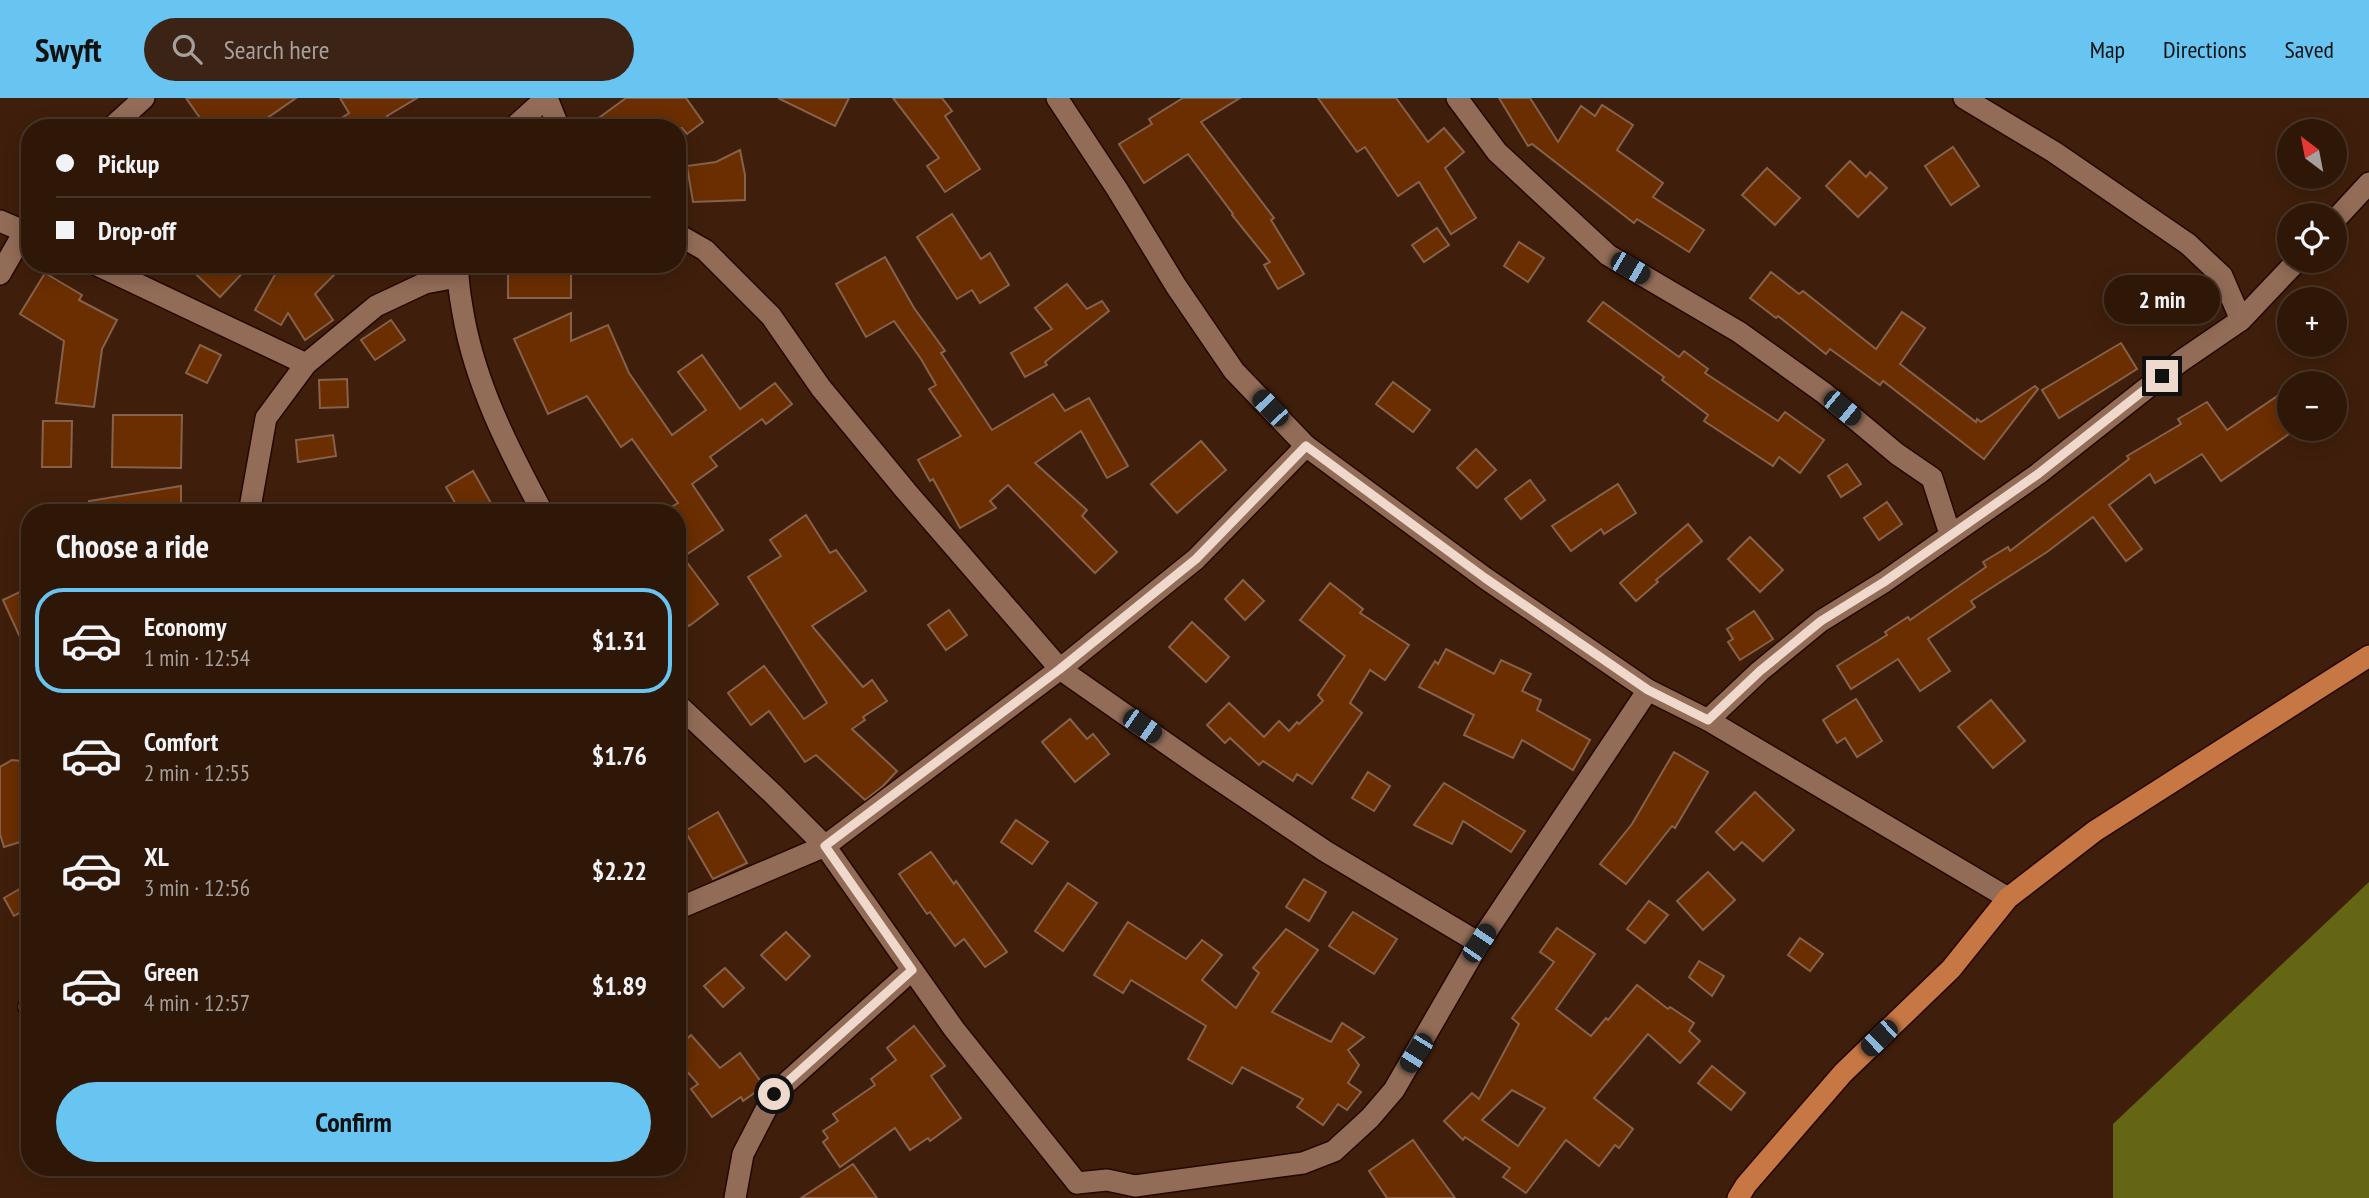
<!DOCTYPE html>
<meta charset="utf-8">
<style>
body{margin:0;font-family:"PT Sans Narrow",sans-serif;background:#3b2416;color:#f1f3f6;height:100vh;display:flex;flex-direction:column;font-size:26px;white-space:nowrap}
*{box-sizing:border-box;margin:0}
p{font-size:23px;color:#a79f9c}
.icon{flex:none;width:38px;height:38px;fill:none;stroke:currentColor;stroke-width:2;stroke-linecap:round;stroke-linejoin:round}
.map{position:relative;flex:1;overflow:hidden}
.panel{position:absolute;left:21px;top:406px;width:665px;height:672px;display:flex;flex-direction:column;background:#2f1708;border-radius:28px;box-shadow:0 4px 18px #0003,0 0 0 2px #4a3629}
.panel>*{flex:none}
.banner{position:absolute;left:21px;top:21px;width:665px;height:154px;border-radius:28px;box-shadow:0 4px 18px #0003,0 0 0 2px #4a3629;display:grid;align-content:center;height:154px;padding:0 35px;background:#2f1708}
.needle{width:46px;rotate:328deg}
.fabs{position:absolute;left:2277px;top:21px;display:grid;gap:14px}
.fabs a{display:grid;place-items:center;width:70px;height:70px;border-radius:50%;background:#2f1708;box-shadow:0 4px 18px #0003,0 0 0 2px #4a3629;font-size:35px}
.end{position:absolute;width:32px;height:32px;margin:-16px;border:9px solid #efd9cd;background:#111;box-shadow:0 0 0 4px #111}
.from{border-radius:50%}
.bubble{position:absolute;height:49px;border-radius:24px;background:#2f1708;box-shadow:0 4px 18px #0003,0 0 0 2px #4a3629;font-size:23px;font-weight:700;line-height:49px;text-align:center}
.car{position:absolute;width:21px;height:42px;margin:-21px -10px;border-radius:9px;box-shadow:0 0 5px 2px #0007;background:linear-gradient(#222 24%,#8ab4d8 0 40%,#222 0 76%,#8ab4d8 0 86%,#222 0)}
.banner b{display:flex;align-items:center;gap:24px;height:66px;font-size:26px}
.banner b+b{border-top:2px solid #4a3629}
.banner i{width:18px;height:18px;background:#f1f3f6}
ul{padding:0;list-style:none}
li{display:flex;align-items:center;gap:21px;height:105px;margin:0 14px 10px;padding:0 21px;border:4px solid transparent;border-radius:28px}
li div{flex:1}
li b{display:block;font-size:26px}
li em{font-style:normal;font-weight:700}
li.on{border-color:#68c4f0}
li>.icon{width:63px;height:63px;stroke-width:1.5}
h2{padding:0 35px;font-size:32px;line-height:84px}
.button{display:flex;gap:14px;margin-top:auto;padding:14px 35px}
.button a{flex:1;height:80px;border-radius:42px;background:#68c4f0;color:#111;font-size:28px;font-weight:700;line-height:80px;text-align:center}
header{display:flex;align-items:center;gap:42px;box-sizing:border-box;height:98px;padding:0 35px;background:#68c4f0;color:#111}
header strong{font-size:33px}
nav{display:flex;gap:38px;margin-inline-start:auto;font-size:24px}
.search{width:490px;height:63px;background:#3b2416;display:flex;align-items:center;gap:18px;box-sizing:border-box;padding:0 24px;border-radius:38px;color:#a79f9c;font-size:26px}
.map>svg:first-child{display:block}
.forest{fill:#646613}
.building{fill:#6a2e00;stroke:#86614c;stroke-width:2;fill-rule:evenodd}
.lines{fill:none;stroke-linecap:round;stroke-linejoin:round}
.minor-casing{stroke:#240700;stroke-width:24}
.major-casing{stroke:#240700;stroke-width:24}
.minor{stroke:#926c57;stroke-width:21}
.major{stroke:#c67744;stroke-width:21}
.route{stroke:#efd9cd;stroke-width:9}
</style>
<header>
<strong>Swyft</strong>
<div class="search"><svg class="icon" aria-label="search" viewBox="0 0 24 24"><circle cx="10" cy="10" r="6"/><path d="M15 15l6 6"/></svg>Search here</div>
<nav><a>Map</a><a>Directions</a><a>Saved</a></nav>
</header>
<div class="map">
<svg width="2369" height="1100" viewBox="0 0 2369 1100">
<rect width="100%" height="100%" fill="#3f1f0b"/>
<path class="forest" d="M2369 784V1100H2113V1026Z"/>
<g class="building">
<path d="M186 0H296L253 30H207Z"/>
<path d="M340 0H417L387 18 395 30H327L349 15Z"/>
<path d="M626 0H686L703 24 687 36 682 30H585Z"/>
<path d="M778 0H849L835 28Z"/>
<path d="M893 0H942L952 13 945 18 980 71 945 94 927 68 939 60Z"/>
<path d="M1183 0H1240L1201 24 1274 120 1271 122 1304 176 1278 191 1264 167 1270 164 1232 117 1233 116 1188 56 1144 85 1119 46 1152 26 1149 21Z"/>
<path d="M1318 0H1396L1428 44 1444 30 1464 54 1445 70 1476 120 1451 136 1419 84 1398 98 1365 49 1357 54Z"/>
<path d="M1499 0H1530L1558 44 1581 8 1595 18 1602 7 1633 27 1617 52 1663 85 1653 99 1704 132 1689 154 1637 121 1634 125 1532 46 1528 48Z"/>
<path d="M1953 49 1979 88 1951 107 1925 68Z"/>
<path d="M740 52 745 77V102L693 104 687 68 716 64Z"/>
<path d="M1850 63 1866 79 1870 74 1887 90 1858 119 1826 88Z"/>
<path d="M1767 70 1800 100 1775 127 1742 97Z"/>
<path d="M952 116 981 161 990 155 1009 187 980 205 972 192 957 201 917 139Z"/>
<path d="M1437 130 1449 147 1424 164 1412 147Z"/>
<path d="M1519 144 1544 160 1528 184 1504 168Z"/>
<path d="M885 159 914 210 945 253 941 255 992 332 1053 296 1065 313 1089 300 1128 368 1107 380 1081 333 1035 365 1087 412 1082 418 1117 454 1095 475 1008 387 990 403 996 410 960 430 933 381 930 383 918 362 961 338 929 291 936 287 921 261 894 223 866 239 836 186Z"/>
<path d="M185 166H251L220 199Z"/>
<path d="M281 166H345L315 196 333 222 305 242 288 215 281 227 255 212Z"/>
<rect x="508" y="167" width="63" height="33"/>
<path d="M1771 174 1799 196 1803 193 1876 251 1902 214 1925 230 1900 266 1976 324 1977 321 1981 324 2035 288 2038 291 1984 361 1883 283 1880 287 1830 251 1826 256 1778 218 1776 220 1750 200Z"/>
<path d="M45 175 82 197 79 202 117 222 102 251 94 309 56 305 64 243 20 216Z"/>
<path d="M1067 186 1087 211 1102 203 1109 213 1045 264 1047 267 1025 279 1011 255 1052 231 1035 210Z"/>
<path d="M1603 204 1679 259 1684 253 1708 271 1705 275 1778 323 1785 314 1824 342 1800 375 1779 359 1773 368 1704 323 1708 317 1662 282 1664 279 1588 223Z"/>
<path d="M571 215V243L608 227 629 275 672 337 706 312 678 274 702 257 740 311 775 285 792 306 766 326 762 321 710 359 717 368 692 386 723 432 683 459 718 506 689 528 677 512V415L673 408 678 405 632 341 621 349 587 298 548 316 514 241Z"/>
<path d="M391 222 405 242 375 262 361 242Z"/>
<path d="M2121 245 2137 271 2059 320 2042 292Z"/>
<path d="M200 247 221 257 207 285 186 275Z"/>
<path d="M347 281 348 309 320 310 319 282Z"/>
<path d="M1393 284 1430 312 1413 334 1376 306Z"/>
<path d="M2289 290V336L2221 383 2202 356 2155 385 2150 376 2109 407 2142 451 2126 463 2093 419 2047 454 1971 503 1975 509 1928 541 1950 573 1920 593 1898 561 1851 591 1837 568 1887 537 1885 534 1908 519 1910 522 1986 469 1983 464 2008 449 2010 453 2129 361 2127 358 2181 326 2178 321 2207 304 2227 332Z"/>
<path d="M113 317H182L181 370 112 369Z"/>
<path d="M43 323H72L71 369H42Z"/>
<path d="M333 337 336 358 298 364 296 342Z"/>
<path d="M1201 343 1226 372 1177 415 1151 386Z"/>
<path d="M1476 351 1496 372 1477 390 1457 370Z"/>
<path d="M1847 366 1861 386 1841 399 1828 378Z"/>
<path d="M473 373 492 407 479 415H461L446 389Z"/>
<path d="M1530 382 1545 402 1521 421 1505 401Z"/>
<path d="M1618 386 1636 415 1604 436 1601 431 1571 453 1552 428Z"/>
<path d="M181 388V415H89V403Z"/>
<path d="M1887 404 1902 426 1879 442 1864 420Z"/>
<path d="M806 417 830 455 836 452 866 493 812 528 863 589 872 582 887 603 863 619 865 622 852 631 897 673 883 688 865 702 816 657 805 664 769 613 751 627 728 595 764 568 804 621 827 605 748 479 781 458 770 442Z"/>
<path d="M1688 426 1702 443 1656 482 1658 484 1636 503 1620 485Z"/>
<path d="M1750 439 1783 472 1760 494 1728 461Z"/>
<path d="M1243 482 1264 503 1245 522 1225 501Z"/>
<path d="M1330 485 1363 511 1360 515 1409 547 1385 582 1370 572 1350 605 1362 615 1312 686 1297 676 1293 683 1263 663 1259 667 1230 640 1225 645 1207 627 1229 605 1264 639 1279 623 1289 633 1297 624 1299 626 1323 603 1318 597 1345 558 1300 522Z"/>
<path d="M30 489V561L3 502Z"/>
<path d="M949 512 967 537 946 552 928 527Z"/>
<path d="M1754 513 1773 541 1740 562 1728 544 1733 541 1727 531Z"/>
<path d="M1192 524 1229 559 1206 584 1169 549Z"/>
<path d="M1446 551 1494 576 1501 562 1531 576 1522 593 1541 602 1537 612 1590 642 1573 672 1522 642 1513 660 1464 637 1474 617 1419 589 1435 563 1438 566Z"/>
<path d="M1856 601 1882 643 1857 659 1845 640 1837 645 1823 622Z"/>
<path d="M1991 602 2025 643 1993 670 1958 629Z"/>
<path d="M1070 621 1087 641 1093 636 1109 656 1075 684 1042 644Z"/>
<path d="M1674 654 1708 674 1675 730 1672 728 1626 786 1600 766 1632 726Z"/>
<path d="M12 662 30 664V741L4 749 0 736V669Z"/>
<path d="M1368 674 1390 688 1374 713 1352 700Z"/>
<path d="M1444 685 1525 733 1511 754 1463 723 1452 746 1414 727Z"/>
<path d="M1755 694 1794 732 1763 763 1742 744 1734 752 1716 734Z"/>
<path d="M718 714 747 765 713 781 685 733Z"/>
<path d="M1016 722 1048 744 1032 766 1001 744Z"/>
<path d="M931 754 954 786 956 783 1007 854 985 869 964 841 955 848 930 814 927 816 899 776Z"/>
<path d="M1708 774 1735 802 1703 832 1677 803Z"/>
<path d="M1304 781 1326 794 1309 823 1286 809Z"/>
<path d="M30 785V809L14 818 4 800Z"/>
<path d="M1068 785 1097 805 1063 853 1035 833Z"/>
<path d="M1649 803 1668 817 1645 845 1627 831Z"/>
<path d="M1353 814 1397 841 1374 876 1329 848Z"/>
<path d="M1128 824 1186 861 1202 842 1222 857 1202 882 1236 910 1259 875 1253 870 1286 831 1318 852 1272 914 1331 944 1342 925 1364 939 1348 952 1359 967 1348 985 1361 994 1347 1012 1338 1006 1323 1027 1297 1009 1303 1001 1242 969 1232 986 1188 961 1206 928 1131 882 1123 895 1094 877Z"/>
<path d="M1557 830 1595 856 1556 911 1591 938 1606 920 1608 922 1637 887 1668 911 1670 909 1694 925 1689 933 1700 943 1680 965 1648 936 1594 1000 1633 1031 1619 1050 1615 1047 1599 1068 1566 1042 1526 1095 1503 1079 1510 1070 1465 1039 1463 1042 1444 1023 1472 995 1479 1001 1519 926 1512 920 1554 864 1540 854ZM1512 992 1545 1010 1518 1048 1482 1022Z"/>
<path d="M786 834 810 858 786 882 761 857Z"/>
<path d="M1800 840 1823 856 1810 873 1788 857Z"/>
<path d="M1699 863 1724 878 1712 898 1689 879Z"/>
<path d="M725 870 744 890 723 909 704 888Z"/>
<path d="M914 928 945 968 931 978 961 1020 930 1043 928 1040 910 1052 895 1030 840 1069 823 1044 828 1040 823 1033 838 1023 833 1016 875 987 871 981 896 962 887 950Z"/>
<path d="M691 937 720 970 740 955 764 988 743 1003 741 999 712 1019 691 991 698 986 677 962V950Z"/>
<path d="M1712 968 1745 995 1731 1012 1698 985Z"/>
<path d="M1413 1042 1425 1059 1455 1100H1387L1369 1073Z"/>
<path d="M853 1066 877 1100H801Z"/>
</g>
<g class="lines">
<g class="minor-casing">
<g id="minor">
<path d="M547 0 559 30"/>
<path d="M1057 0 1117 91 1176 188 1234 273 1306 348 1485 480 1648 592 1708 622 2008 800"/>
<path d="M1457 0 1497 54 1608 157 1739 234 1824 295 1897 356 1932 380 1950 436"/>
<path d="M1964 0 2054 54 2188 146 2222 178 2241 222"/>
<path d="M111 30 144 0"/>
<path d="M513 30 546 0"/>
<path d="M0 123 30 136"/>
<path d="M2334 123 2369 85"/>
<path d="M677 136 705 152 771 218 821 290 906 393 1060 571 1203 671 1325 753 1479 845"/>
<path d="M95 166 306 266"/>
<path d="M458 166C457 183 460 198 463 215 475 286 509 352 543 415"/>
<path d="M0 176 30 124"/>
<path d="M254 415 251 404 266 320 306 266 376 208 425 185 457 179"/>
<path d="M677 606 773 696 825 748 954 931 1077 1085"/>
<path d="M1708 622 1760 573 1821 523 1884 484 2038 376 2181 263 2241 222 2297 163"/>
<path d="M677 811 825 748 1060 571 1196 461 1306 348"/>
<path d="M29 909 30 907"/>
<path d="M1077 1085 1107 1082 1135 1088 1303 1065 1334 1053 1370 1020 1394 992 1479 845 1648 592"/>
<path d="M735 1100 743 1056 774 996 912 872"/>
</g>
</g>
<g class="major-casing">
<path id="major" d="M1738 1100 1746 1087 1843 975 1951 871 2008 800 2095 733 2369 558"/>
</g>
<use href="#minor" class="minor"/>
<use href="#major" class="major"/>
</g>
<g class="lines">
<path class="route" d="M774 996 912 872 825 748 1060 571 1196 461 1306 348 1485 480 1648 592 1708 622 1760 573 1821 523 1884 484 2038 376 2162 278"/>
</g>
</svg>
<div class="fabs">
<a><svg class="needle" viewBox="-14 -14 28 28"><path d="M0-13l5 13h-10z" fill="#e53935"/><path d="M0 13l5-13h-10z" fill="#a79f9c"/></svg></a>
<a><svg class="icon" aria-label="locate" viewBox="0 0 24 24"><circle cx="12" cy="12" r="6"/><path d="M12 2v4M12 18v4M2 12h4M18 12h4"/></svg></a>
<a>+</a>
<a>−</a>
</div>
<i class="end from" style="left:774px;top:996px"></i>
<i class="end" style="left:2162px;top:278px"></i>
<div class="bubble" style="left:2104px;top:177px;width:116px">2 min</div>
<i class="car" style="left:1630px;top:170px;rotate:120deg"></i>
<i class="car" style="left:1270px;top:310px;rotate:316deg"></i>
<i class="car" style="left:1842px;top:310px;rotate:130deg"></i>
<i class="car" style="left:1142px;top:628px;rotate:125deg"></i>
<i class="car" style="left:1479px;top:845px;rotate:34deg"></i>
<i class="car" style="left:1879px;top:940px;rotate:226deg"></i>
<i class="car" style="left:1416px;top:955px;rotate:212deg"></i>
<div class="banner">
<b><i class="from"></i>Pickup</b>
<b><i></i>Drop-off</b>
</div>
<section class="panel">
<h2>Choose a ride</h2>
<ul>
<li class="on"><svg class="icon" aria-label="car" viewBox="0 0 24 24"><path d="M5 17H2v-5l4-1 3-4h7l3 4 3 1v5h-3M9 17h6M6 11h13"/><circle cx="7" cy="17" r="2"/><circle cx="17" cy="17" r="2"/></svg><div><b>Economy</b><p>1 min · 12:54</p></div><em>$1.31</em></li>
<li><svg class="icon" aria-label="car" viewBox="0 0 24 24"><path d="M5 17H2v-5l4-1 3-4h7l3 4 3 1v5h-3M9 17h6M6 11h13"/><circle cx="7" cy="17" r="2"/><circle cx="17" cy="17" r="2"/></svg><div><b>Comfort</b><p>2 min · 12:55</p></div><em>$1.76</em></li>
<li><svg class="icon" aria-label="car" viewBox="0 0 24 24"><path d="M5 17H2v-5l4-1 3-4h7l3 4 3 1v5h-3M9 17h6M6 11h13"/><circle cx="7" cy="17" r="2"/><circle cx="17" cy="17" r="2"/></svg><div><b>XL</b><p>3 min · 12:56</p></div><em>$2.22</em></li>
<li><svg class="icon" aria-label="car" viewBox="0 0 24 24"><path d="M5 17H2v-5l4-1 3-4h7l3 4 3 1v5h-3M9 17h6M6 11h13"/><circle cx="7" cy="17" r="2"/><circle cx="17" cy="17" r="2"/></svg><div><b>Green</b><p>4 min · 12:57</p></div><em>$1.89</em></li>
</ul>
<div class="button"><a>Confirm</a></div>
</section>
</div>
